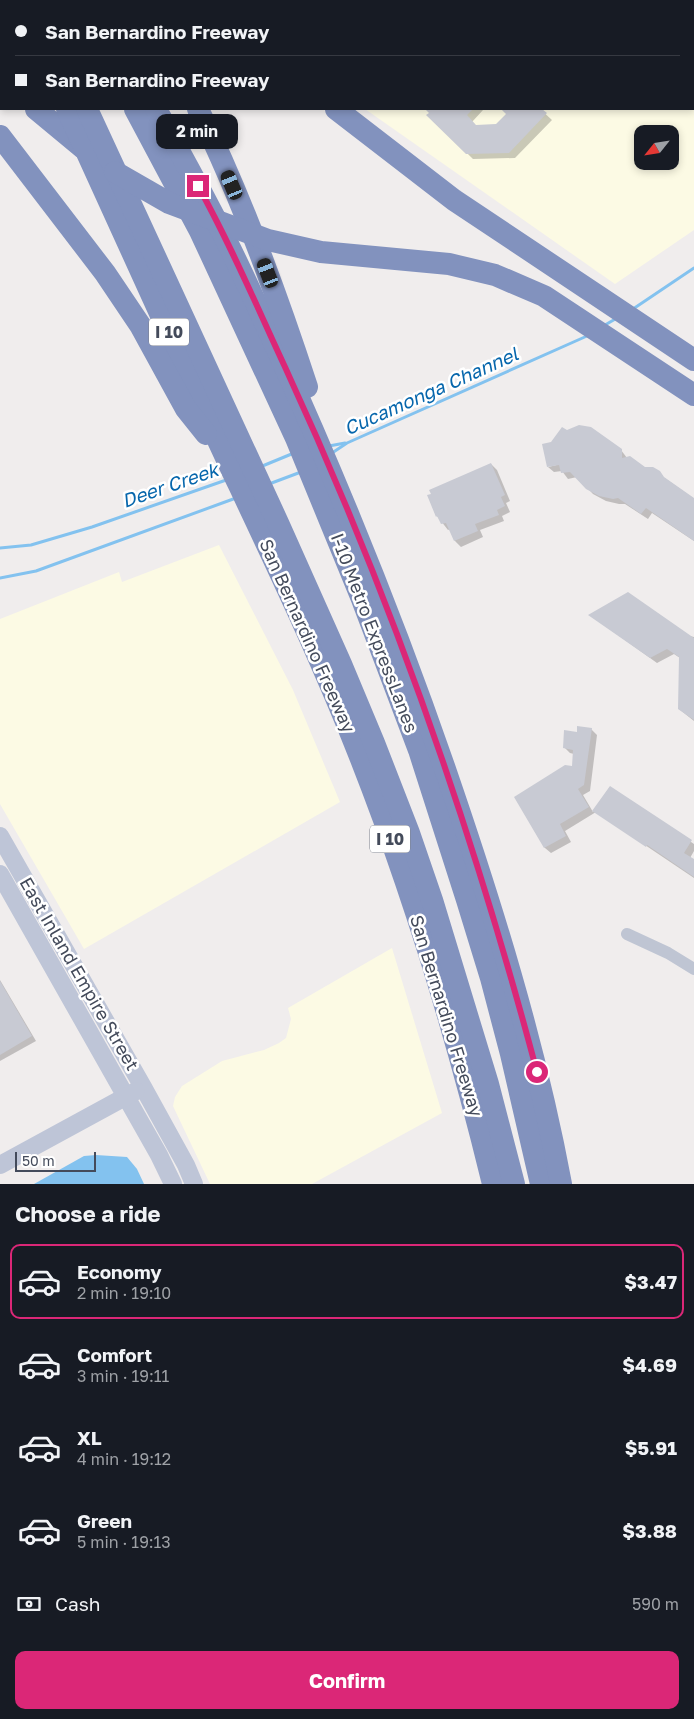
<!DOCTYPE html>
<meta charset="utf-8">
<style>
body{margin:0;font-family:"Golos Text",sans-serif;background:#20242c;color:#f1f3f6;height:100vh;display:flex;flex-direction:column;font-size:19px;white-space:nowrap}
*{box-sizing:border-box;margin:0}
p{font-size:16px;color:#9ea1a6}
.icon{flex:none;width:28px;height:28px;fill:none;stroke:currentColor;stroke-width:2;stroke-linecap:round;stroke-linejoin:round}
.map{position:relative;height:1184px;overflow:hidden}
.details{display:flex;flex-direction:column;background:#171b24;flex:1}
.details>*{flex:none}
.banner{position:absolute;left:0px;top:0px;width:695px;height:110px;box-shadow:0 2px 8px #0003;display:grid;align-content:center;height:110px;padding:0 15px;background:#171b24}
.needle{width:32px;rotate:240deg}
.buttons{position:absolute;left:634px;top:125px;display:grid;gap:10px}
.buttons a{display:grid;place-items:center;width:45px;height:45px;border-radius:10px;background:#171b24;box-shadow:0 2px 8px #0003;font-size:25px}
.scale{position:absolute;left:15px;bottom:12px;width:81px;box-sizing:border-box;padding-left:5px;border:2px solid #444b5b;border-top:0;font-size:14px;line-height:18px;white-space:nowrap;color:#444b5b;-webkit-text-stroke:4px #fff;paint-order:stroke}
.end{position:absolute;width:22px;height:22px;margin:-11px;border:6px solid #db2777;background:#fff;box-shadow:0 0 0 2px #fff}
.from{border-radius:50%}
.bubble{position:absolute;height:35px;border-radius:10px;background:#171b24;box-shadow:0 2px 8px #0003;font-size:16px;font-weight:700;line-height:35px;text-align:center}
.car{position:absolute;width:15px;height:30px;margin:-15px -8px;border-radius:6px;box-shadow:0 0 4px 1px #0007;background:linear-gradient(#222 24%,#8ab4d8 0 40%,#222 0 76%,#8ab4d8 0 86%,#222 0)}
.banner b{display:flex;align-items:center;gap:18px;height:48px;font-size:19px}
.banner b+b{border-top:1px solid #363941}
.banner i{width:12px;height:12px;background:#f1f3f6}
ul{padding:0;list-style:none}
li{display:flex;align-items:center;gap:15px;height:75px;margin:0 10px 8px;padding:0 5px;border:2px solid transparent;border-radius:10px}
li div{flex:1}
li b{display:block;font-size:19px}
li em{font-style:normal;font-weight:700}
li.on{border-color:#db2777}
li>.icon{width:45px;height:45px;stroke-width:1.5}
h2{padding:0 15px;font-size:22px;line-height:60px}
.pay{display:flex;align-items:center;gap:12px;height:55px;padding:0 15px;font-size:19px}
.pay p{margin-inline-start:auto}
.cta{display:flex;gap:10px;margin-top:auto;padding:10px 15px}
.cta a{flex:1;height:58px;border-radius:10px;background:#db2777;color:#fff;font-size:20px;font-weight:700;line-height:58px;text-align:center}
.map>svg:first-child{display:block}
.commercial{fill:#fcfae4;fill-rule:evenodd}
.water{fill:#83c2ef}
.shadow{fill:#0003;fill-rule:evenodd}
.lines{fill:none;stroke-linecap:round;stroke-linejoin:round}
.stream{stroke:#83c2ef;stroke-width:3}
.building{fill:#c8cad3}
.street{stroke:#bfc5d3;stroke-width:12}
.secondary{stroke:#bec5d7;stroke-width:18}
.highway{stroke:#8292be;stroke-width:22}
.route{stroke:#db2777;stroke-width:6}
.labels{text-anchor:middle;stroke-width:5;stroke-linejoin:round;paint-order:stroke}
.shield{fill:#fff;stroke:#7c818c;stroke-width:1}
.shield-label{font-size:16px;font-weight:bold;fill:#444b5b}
.street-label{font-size:18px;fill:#444b5b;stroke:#fff}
.water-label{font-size:19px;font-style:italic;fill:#0666ac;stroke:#fff}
</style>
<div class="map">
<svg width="694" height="1184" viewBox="0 0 694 1184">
<rect width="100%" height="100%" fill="#f0eded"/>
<g class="commercial">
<path d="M246 0H694V230L615 284 365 109H694V1ZM642 134H670V161H642Z"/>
<path d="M219 545 293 690 340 802 84 949 0 804V619L119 572 122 582Z"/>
<path d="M392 948 442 1113 312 1184H210L173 1106 175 1097 182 1086 222 1061 264 1050 279 1043 286 1038 291 1019 288 1008Z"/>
</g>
<path class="water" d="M96 1155 127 1157 137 1169 144 1184H34L84 1156Z"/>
<g class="shadow">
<path d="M279 0H487L488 1H280Z"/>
<path d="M426 109H540L552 120 515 158 473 159 428 115 431 113ZM483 110H503L508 114 497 126H476L472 122Z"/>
<path d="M621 450 627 458 666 479 694 499V541L652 513 648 519 625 504H619L606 501 593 494 577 477 568 479 562 471 554 472 548 467Z"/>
<path d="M491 464 497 470 510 501 506 503 510 512 502 516 504 521 480 530 483 537 461 547 455 541 450 529 448 530 437 516 429 496Z"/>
<path d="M590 615 694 637V721L679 709 680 658 674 654 657 663Z"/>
<path d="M591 729 597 735 590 791 583 795 593 812 610 787 694 844V851L690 858 694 861V878L596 812 565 831 571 842 551 853 545 848 516 797 573 768 574 754 570 753 564 747 578 733Z"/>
<path d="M0 980 36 1041 0 1061Z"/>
</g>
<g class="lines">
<g class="stream">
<path d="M633 309 694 268"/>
<path d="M605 325 617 318"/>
<path d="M329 446 345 443"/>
<path d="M332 453 347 443 587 336"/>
<path d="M260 467 294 453"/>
<path d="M269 484 301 472"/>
<path d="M0 548 31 545 92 527 229 479"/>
<path d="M0 578 36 571 236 498"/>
</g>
</g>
<g class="building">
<path d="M425 109H473L467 115 476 125 496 124 506 114 501 109H542L547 113 509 153 466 154 426 115 429 113Z"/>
<path d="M579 425 591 427 622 449V458L630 456 645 467H653L660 471 664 477 694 498V541L646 508 641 514 618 498 613 499 599 496 586 489 570 472 561 473 559 465 547 467 542 444 551 442 562 427 567 430Z"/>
<path d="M491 463 505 495 501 497 505 506 497 510 499 515 475 524 478 531 454 541 446 523 441 524 437 516 436 517 427 495 431 494 429 490Z"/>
<path d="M628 592 694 638V720L678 709 679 657 667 649 650 658 588 615Z"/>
<path d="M577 726 592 728 584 785 578 789 589 807 560 824 566 836 544 848 514 797 565 765 572 766 573 750 563 748 564 730 577 732Z"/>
<path d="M610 786 692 840 684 853 694 859V877L647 845 646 847 592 811Z"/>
<path d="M0 981 32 1036 0 1055Z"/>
</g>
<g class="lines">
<path class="street" d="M627 934 668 953 694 969"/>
<g class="secondary">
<path d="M0 836 143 1087 186 1165 194 1184"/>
<path d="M0 874 159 1155 173 1184"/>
<path d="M0 1165 136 1091"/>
</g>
<g class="highway">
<path d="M17 0V1"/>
<path d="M37 0V1"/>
<path d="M76 0 77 1"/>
<path d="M98 0 99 1"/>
<path d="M141 0 142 1"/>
<path d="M217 0 219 1"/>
<path d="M0 72 1 73"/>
<path d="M36 109 83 148"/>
<path d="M67 109C121 227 174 346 229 464 271 553 314 643 351 734 410 880 456 1032 493 1184"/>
<path d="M87 109 279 525 341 664 374 743 409 833 432 900 488 1084 514 1184"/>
<path d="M135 109 200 231 296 438 362 599 419 750 467 900 491 978 511 1054 541 1184"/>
<path d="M156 109C180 153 205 197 227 242 244 276 260 312 276 347 339 486 396 627 446 772 492 906 535 1044 561 1184"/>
<path d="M198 109C242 198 276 292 307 387"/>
<path d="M336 109 454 200 694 360"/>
<path d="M0 136 105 273 140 325 186 409 206 434"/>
<path d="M115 172 169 203 268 240 321 252 449 264 495 275 544 296 694 395"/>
</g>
</g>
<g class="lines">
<path class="route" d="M198 186C231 245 257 307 285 367 390 594 473 831 537 1072"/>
</g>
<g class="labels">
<g class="shield">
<rect x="149" y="318.5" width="40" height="27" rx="4"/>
<rect x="370" y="825.5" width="40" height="27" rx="4"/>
</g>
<g class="shield-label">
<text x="169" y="338">I 10</text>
<text x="390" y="845">I 10</text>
</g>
<g class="street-label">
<text transform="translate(374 633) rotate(69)" y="6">I-10 Metro ExpressLanes</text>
<text transform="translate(307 636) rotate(66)" y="6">San Bernardino Freeway</text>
<text transform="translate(79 974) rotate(60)" y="6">East Inland Empire Street</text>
<text transform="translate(446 1016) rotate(73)" y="6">San Bernardino Freeway</text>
</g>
<g class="water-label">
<text transform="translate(431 391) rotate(-24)" y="7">Cucamonga Channel</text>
<text transform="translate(170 485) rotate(-19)" y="7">Deer Creek</text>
</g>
</g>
</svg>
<div class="buttons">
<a><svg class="needle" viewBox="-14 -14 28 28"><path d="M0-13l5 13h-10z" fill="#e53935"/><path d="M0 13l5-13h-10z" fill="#9ea1a6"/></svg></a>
</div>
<div class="scale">50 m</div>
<i class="end from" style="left:537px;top:1072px"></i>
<i class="end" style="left:198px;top:186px"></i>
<div class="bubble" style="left:156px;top:114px;width:82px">2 min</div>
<i class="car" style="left:232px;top:185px;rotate:337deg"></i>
<i class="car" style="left:268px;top:273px;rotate:339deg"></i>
<div class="banner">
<b><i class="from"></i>San Bernardino Freeway</b>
<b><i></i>San Bernardino Freeway</b>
</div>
</div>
<section class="details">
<h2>Choose a ride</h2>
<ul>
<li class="on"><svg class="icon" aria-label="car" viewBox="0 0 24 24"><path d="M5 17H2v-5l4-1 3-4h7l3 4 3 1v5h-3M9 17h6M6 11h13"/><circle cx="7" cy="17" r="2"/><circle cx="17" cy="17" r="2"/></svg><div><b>Economy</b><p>2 min · 19:10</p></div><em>$3.47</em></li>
<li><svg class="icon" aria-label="car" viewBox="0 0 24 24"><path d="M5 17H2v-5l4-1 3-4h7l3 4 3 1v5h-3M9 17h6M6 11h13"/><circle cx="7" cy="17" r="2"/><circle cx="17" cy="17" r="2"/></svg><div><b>Comfort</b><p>3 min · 19:11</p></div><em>$4.69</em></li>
<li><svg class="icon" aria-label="car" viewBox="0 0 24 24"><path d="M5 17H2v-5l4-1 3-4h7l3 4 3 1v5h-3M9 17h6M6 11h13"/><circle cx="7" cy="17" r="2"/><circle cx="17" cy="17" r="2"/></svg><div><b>XL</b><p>4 min · 19:12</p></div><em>$5.91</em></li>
<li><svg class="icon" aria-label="car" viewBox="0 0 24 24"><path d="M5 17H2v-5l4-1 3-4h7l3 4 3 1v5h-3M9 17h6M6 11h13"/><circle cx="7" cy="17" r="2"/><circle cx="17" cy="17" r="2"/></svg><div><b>Green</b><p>5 min · 19:13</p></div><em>$3.88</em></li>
</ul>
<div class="pay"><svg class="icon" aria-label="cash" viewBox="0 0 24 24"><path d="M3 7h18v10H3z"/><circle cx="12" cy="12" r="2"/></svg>Cash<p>590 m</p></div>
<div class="cta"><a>Confirm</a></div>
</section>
